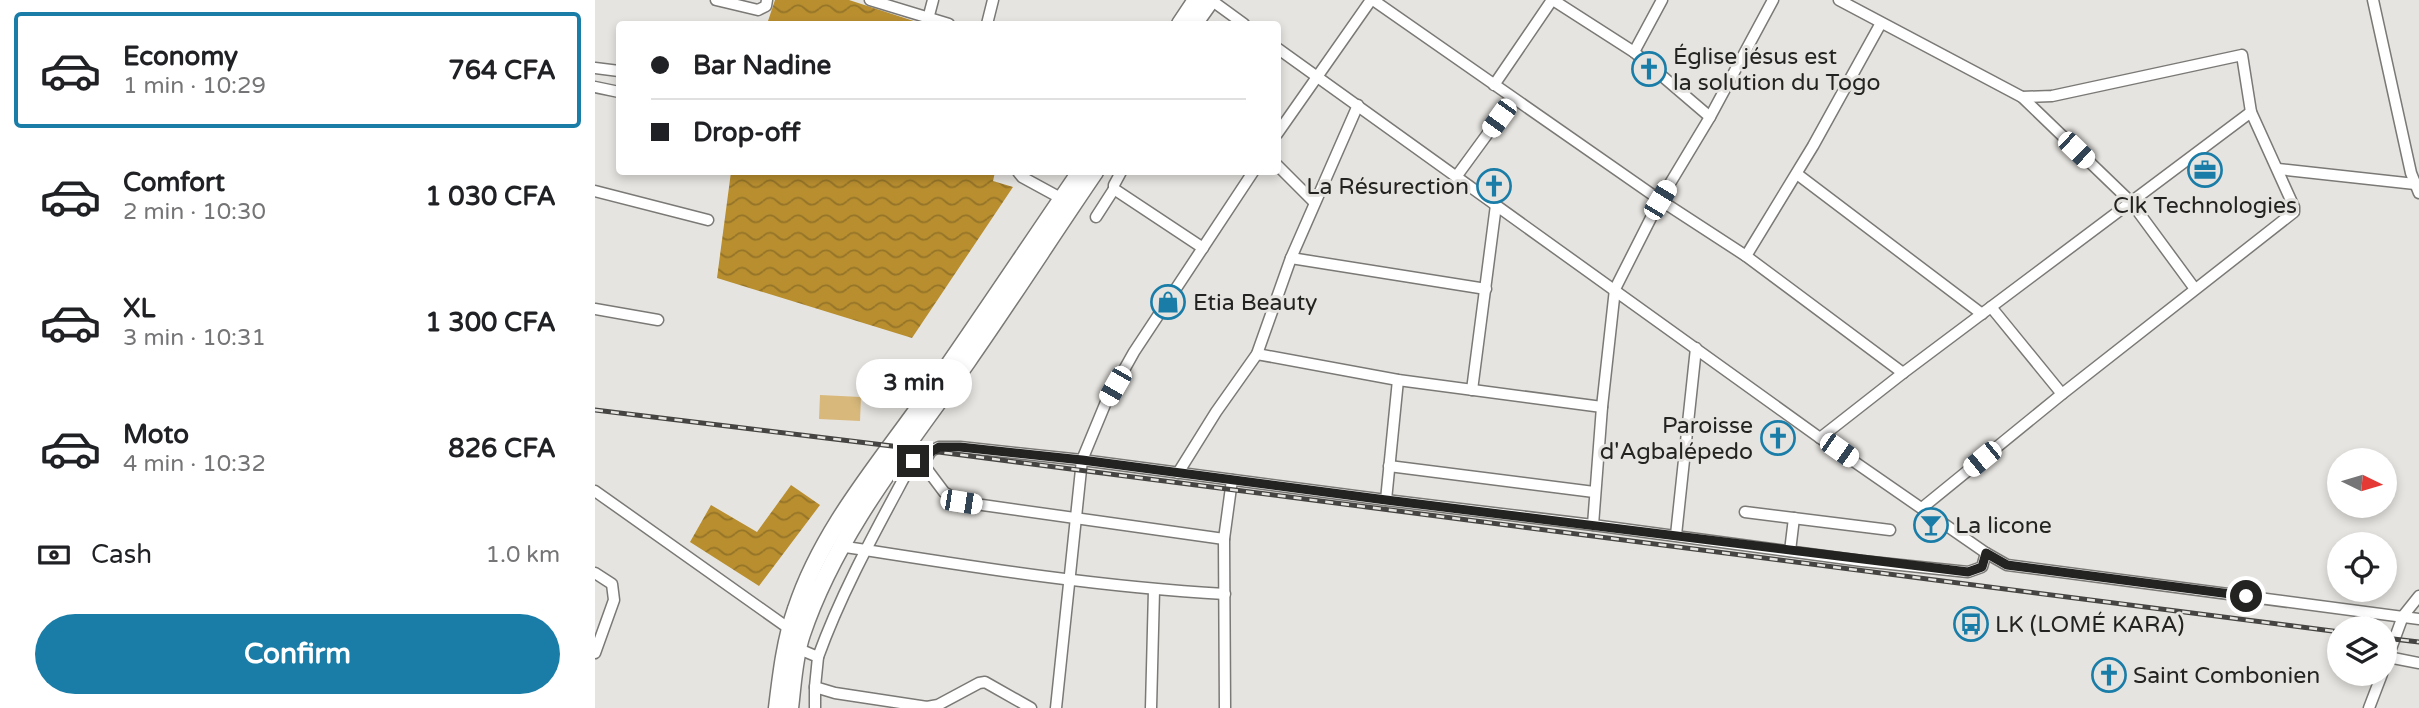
<!DOCTYPE html>
<meta charset="utf-8">
<style>
body{margin:0;font-family:"Varela Round",sans-serif;background:#f6f6f6;color:#202124;height:100vh;display:flex;flex-direction:column;font-size:26px;white-space:nowrap}
*{box-sizing:border-box;margin:0}
p{font-size:23px;color:#757577}
.icon{flex:none;width:38px;height:38px;fill:none;stroke:currentColor;stroke-width:2;stroke-linecap:round;stroke-linejoin:round}
.map{position:relative;flex:1;overflow:hidden}
.drawer{display:flex;flex-direction:column;background:#fff;width:595px}
.drawer>*{flex:none}
.guide{position:absolute;left:21px;top:21px;width:665px;height:154px;border-radius:7px;box-shadow:0 4px 10px #0003;display:grid;align-content:center;height:154px;padding:0 35px;background:#fff}
.needle{width:46px;rotate:95deg}
.controls{position:absolute;left:1732px;top:448px;display:grid;gap:14px}
.controls a{display:grid;place-items:center;width:70px;height:70px;border-radius:50%;background:#fff;box-shadow:0 4px 10px #0003;font-size:35px}
.end{position:absolute;width:32px;height:32px;margin:-16px;border:9px solid #232321;background:#fff;box-shadow:0 0 0 4px #fff}
.from{border-radius:50%}
.bubble{position:absolute;height:49px;border-radius:24px;background:#fff;box-shadow:0 4px 10px #0003;font-size:23px;font-weight:700;line-height:49px;text-align:center}
.car{position:absolute;width:21px;height:42px;margin:-21px -10px;border-radius:9px;box-shadow:0 0 5px 2px #0007;background:linear-gradient(#fff 24%,#345 0 40%,#fff 0 76%,#345 0 86%,#fff 0)}
.guide b{display:flex;align-items:center;gap:24px;height:66px;font-size:26px}
.guide b+b{border-top:2px solid #e0e0e0}
.guide i{width:18px;height:18px;background:#202124}
ul{padding:12px 0 0;list-style:none}
li{display:flex;align-items:center;gap:21px;height:116px;margin:0 14px 10px;padding:0 21px;border:4px solid transparent;border-radius:7px}
li div{flex:1}
li b{display:block;font-size:26px}
li em{font-style:normal;font-weight:700}
li.on{border-color:#1a7da8}
li>.icon{width:63px;height:63px;stroke-width:1.5}
.pay{display:flex;align-items:center;gap:18px;height:77px;padding:0 35px;font-size:26px}
.pay p{margin-inline-start:auto}
.action{display:flex;gap:14px;margin-top:auto;padding:14px 35px}
.action a{flex:1;height:80px;border-radius:42px;background:#1a7da8;color:#fff;font-size:28px;font-weight:700;line-height:80px;text-align:center}
main{display:flex;flex:1;min-height:0}
.map>svg:first-child{display:block}
.pitch{fill:#d8b97b}
.water{fill:url(#water-waves)}
.lines{fill:none;stroke-linecap:round;stroke-linejoin:round}
.minor-casing{stroke:#7b7976;stroke-width:13}
.primary-casing{stroke:#7b7976;stroke-width:19}
.minor{stroke:#fff;stroke-width:10}
.primary{stroke:#fff;stroke-width:16}
.rail-casing{stroke:#454442;stroke-width:5}
.rail{stroke:#e6e4e0;stroke-width:2.5;stroke-dasharray:8;stroke-linecap:butt}
.route{stroke:#232321;stroke-width:9}
.labels{text-anchor:middle;stroke-width:6;stroke-linejoin:round;paint-order:stroke}
.poi-label{font-size:23px;fill:#232321;stroke:#e6e4e0;text-anchor:start}
</style>
<main>
<section class="drawer">
<ul>
<li class="on"><svg class="icon" aria-label="car" viewBox="0 0 24 24"><path d="M5 17H2v-5l4-1 3-4h7l3 4 3 1v5h-3M9 17h6M6 11h13"/><circle cx="7" cy="17" r="2"/><circle cx="17" cy="17" r="2"/></svg><div><b>Economy</b><p>1 min · 10:29</p></div><em>764 CFA</em></li>
<li><svg class="icon" aria-label="car" viewBox="0 0 24 24"><path d="M5 17H2v-5l4-1 3-4h7l3 4 3 1v5h-3M9 17h6M6 11h13"/><circle cx="7" cy="17" r="2"/><circle cx="17" cy="17" r="2"/></svg><div><b>Comfort</b><p>2 min · 10:30</p></div><em>1 030 CFA</em></li>
<li><svg class="icon" aria-label="car" viewBox="0 0 24 24"><path d="M5 17H2v-5l4-1 3-4h7l3 4 3 1v5h-3M9 17h6M6 11h13"/><circle cx="7" cy="17" r="2"/><circle cx="17" cy="17" r="2"/></svg><div><b>XL</b><p>3 min · 10:31</p></div><em>1 300 CFA</em></li>
<li><svg class="icon" aria-label="car" viewBox="0 0 24 24"><path d="M5 17H2v-5l4-1 3-4h7l3 4 3 1v5h-3M9 17h6M6 11h13"/><circle cx="7" cy="17" r="2"/><circle cx="17" cy="17" r="2"/></svg><div><b>Moto</b><p>4 min · 10:32</p></div><em>826 CFA</em></li>
</ul>
<div class="pay"><svg class="icon" aria-label="cash" viewBox="0 0 24 24"><path d="M3 7h18v10H3z"/><circle cx="12" cy="12" r="2"/></svg>Cash<p>1.0 km</p></div>
<div class="action"><a>Confirm</a></div>
</section>
<div class="map">
<svg width="1824" height="708" viewBox="0 0 1824 708">
<defs>
<pattern id="water-waves" width="16" height="10" patternUnits="userSpaceOnUse" patternTransform="scale(1.75)"><rect width="16" height="10" fill="#b88e2f"/><path d="M0 5q4-4 8 0t8 0" fill="none" stroke="#957428"/></pattern>
</defs>
<rect width="100%" height="100%" fill="#e6e4e0"/>
<path class="pitch" d="M225 395 266 397 265 421 224 419Z"/>
<g class="water">
<path d="M180 0H254L328 24H172Z"/>
<path d="M136 172H400L398 181 418 187 317 338 122 278Z"/>
<path d="M196 485 225 505 164 586 95 542 116 505 162 532Z"/>
</g>
<g class="lines">
<g class="minor-casing">
<g id="minor">
<path d="M121 0 163 10 171 6 172 0"/>
<path d="M275 0 354 24"/>
<path d="M616 0 649 24"/>
<path d="M778 0 1065 200 1151 256 1308 373"/>
<path d="M958 0 1039 52 1115 117"/>
<path d="M1244 0 1427 97 1536 202 1600 289"/>
<path d="M1778 0 1816 173 1824 193"/>
<path d="M333 19 338 0"/>
<path d="M392 24 398 0"/>
<path d="M682 48 1225 438 1391 553 1412 565 1824 619"/>
<path d="M1039 52 1067 0"/>
<path d="M0 68 24 71"/>
<path d="M899 85 957 0"/>
<path d="M0 87 24 92"/>
<path d="M682 134 776 0"/>
<path d="M682 165 719 202"/>
<path d="M1683 169 1820 184"/>
<path d="M423 172 427 177 471 201"/>
<path d="M526 172 519 185V189L608 248"/>
<path d="M1202 174 1387 314"/>
<path d="M861 177 918 99"/>
<path d="M0 191 113 220"/>
<path d="M501 217 519 189"/>
<path d="M1151 256 1218 146 1286 23"/>
<path d="M696 258 891 289"/>
<path d="M1396 307 1467 394"/>
<path d="M0 309 63 320"/>
<path d="M662 354 803 380 1007 407"/>
<path d="M877 390 901 205"/>
<path d="M1225 438 1308 373 1656 112"/>
<path d="M301 456 328 464 349 492 366 502 629 539"/>
<path d="M328 464 336 451 344 447H365L487 460 791 500 998 525 1267 561 1373 572 1387 567 1391 553"/>
<path d="M794 466 999 492"/>
<path d="M583 473 621 412 662 354 696 258 763 105"/>
<path d="M0 491 196 630"/>
<path d="M791 500 803 380"/>
<path d="M1327 508 1467 394 1699 212V207L1656 112 1647 55 1457 96 1427 97"/>
<path d="M1150 512 1295 530"/>
<path d="M998 525 1007 407 1020 289 1065 200 1115 117 1178 0"/>
<path d="M1081 535 1101 348"/>
<path d="M245 546C373 566 501 587 630 594"/>
<path d="M1195 551 1199 518"/>
<path d="M0 573 17 584 19 600 0 653"/>
<path d="M204 649 223 657 220 687 240 693 332 707 343 705 384 683 390 682 436 708"/>
<path d="M223 657C248 588 284 525 318 461"/>
<path d="M1793 657 1824 663"/>
<path d="M1790 665 1808 616 1824 596"/>
<path d="M220 708V687"/>
<path d="M461 708 487 460 511 402 539 352 658 172"/>
<path d="M556 708 559 590"/>
<path d="M630 708 629 539 637 480"/>
<path d="M1774 708 1787 674"/>
</g>
</g>
<g class="primary-casing">
<g id="primary">
<path d="M585 24 601 0"/>
<path d="M599 24 616 0"/>
<path d="M182 708C186 675 190 640 201 609 228 527 287 461 335 392 386 319 435 245 485 172"/>
<path d="M195 708C198 684 199 657 207 634 241 533 311 448 372 362 416 299 457 235 500 172"/>
</g>
</g>
<use href="#minor" class="minor"/>
<use href="#primary" class="primary"/>
<g class="rail-casing">
<g id="rail">
<path d="M0 410 297 446 1745 632"/>
<path d="M1790 638 1824 642"/>
</g>
</g>
<use href="#rail" class="rail"/>
</g>
<g class="lines">
<path class="route" d="M318 461 328 464 336 452 344 447H365L487 460 791 500 1373 572 1387 567 1391 553 1412 565 1651 596"/>
</g>
<defs>
<g id="church-ring" transform="scale(1.75)"><circle r="9.5" fill="#e6e4e0" stroke="#1a7da8" stroke-width="1.5"/><path d="M-1.2-6h2.4v3.5h3.3v2.4h-3.3V6h-2.4V-.1h-3.3v-2.4h3.3Z" fill="#1a7da8"/></g>
<g id="office-ring" transform="scale(1.75)"><circle r="9.5" fill="#e6e4e0" stroke="#1a7da8" stroke-width="1.5"/><path d="M-6-3h4V-5.5h4V-3h4V5H-6ZM-1-4.5V-3h2v-1.5ZM-6 0V1H6V0Z" fill="#1a7da8"/></g>
<g id="shop-ring" transform="scale(1.75)"><circle r="9.5" fill="#e6e4e0" stroke="#1a7da8" stroke-width="1.5"/><path d="M-5-2.5h2.3a2.7 3.5 0 0 1 5.4 0H5L5.5 6h-11ZM-1.5-2.5h3a1.5 2.3 0 0 0-3 0Z" fill="#1a7da8"/></g>
<g id="bar-ring" transform="scale(1.75)"><circle r="9.5" fill="#e6e4e0" stroke="#1a7da8" stroke-width="1.5"/><path d="M-6-5H6L.8 .8V4.5H3.5V6h-7V4.5H-.8V.8Z" fill="#1a7da8"/></g>
<g id="bus-ring" transform="scale(1.75)"><circle r="9.5" fill="#e6e4e0" stroke="#1a7da8" stroke-width="1.5"/><path d="M-5-6H5V4H4V6H2V4H-2V6H-4V4H-5ZM-3.5-4V0h7V-4ZM-3.5 1.2v1.5H-2V1.2ZM2 1.2v1.5H3.5V1.2Z" fill="#1a7da8"/></g>
</defs>
<g fill-rule="evenodd">
<use href="#church-ring" x="1054" y="69"/>
<use href="#office-ring" x="1610" y="170"/>
<use href="#church-ring" x="899" y="186"/>
<use href="#shop-ring" x="573" y="302"/>
<use href="#church-ring" x="1183" y="438"/>
<use href="#bar-ring" x="1336" y="525"/>
<use href="#bus-ring" x="1376" y="624"/>
<use href="#church-ring" x="1514" y="675"/>
</g>
<g class="labels">
<g class="poi-label">
<text x="1078" y="64">Église jésus est<tspan x="1078" dy="26">la solution du Togo</tspan></text>
<text x="874" y="194" text-anchor="end">La Résurection</text>
<text x="1610" y="213" text-anchor="middle">Clk Technologies</text>
<text x="598" y="310">Etia Beauty</text>
<text x="1158" y="433" text-anchor="end">Paroisse<tspan x="1158" dy="26">d'Agbalépedo</tspan></text>
<text x="1360" y="533">La licone</text>
<text x="1400" y="632">LK (LOMÉ KARA)</text>
<text x="1538" y="683">Saint Combonien</text>
</g>
</g>
</svg>
<div class="controls">
<a><svg class="needle" viewBox="-14 -14 28 28"><path d="M0-13l5 13h-10z" fill="#e53935"/><path d="M0 13l5-13h-10z" fill="#757577"/></svg></a>
<a><svg class="icon" aria-label="locate" viewBox="0 0 24 24"><circle cx="12" cy="12" r="6"/><path d="M12 2v4M12 18v4M2 12h4M18 12h4"/></svg></a>
<a><svg class="icon" aria-label="layers" viewBox="0 0 24 24"><path d="M12 4l9 5-9 5-9-5zM3 14l9 5 9-5"/></svg></a>
</div>
<i class="end from" style="left:1651px;top:596px"></i>
<i class="end" style="left:318px;top:461px"></i>
<div class="bubble" style="left:261px;top:359px;width:116px">3 min</div>
<i class="car" style="left:904px;top:118px;rotate:216deg"></i>
<i class="car" style="left:1481px;top:150px;rotate:134deg"></i>
<i class="car" style="left:1065px;top:200px;rotate:31deg"></i>
<i class="car" style="left:520px;top:386px;rotate:210deg"></i>
<i class="car" style="left:1244px;top:450px;rotate:125deg"></i>
<i class="car" style="left:1387px;top:459px;rotate:231deg"></i>
<i class="car" style="left:366px;top:502px;rotate:99deg"></i>
<div class="guide">
<b><i class="from"></i>Bar Nadine</b>
<b><i></i>Drop-off</b>
</div>
</div>
</main>
